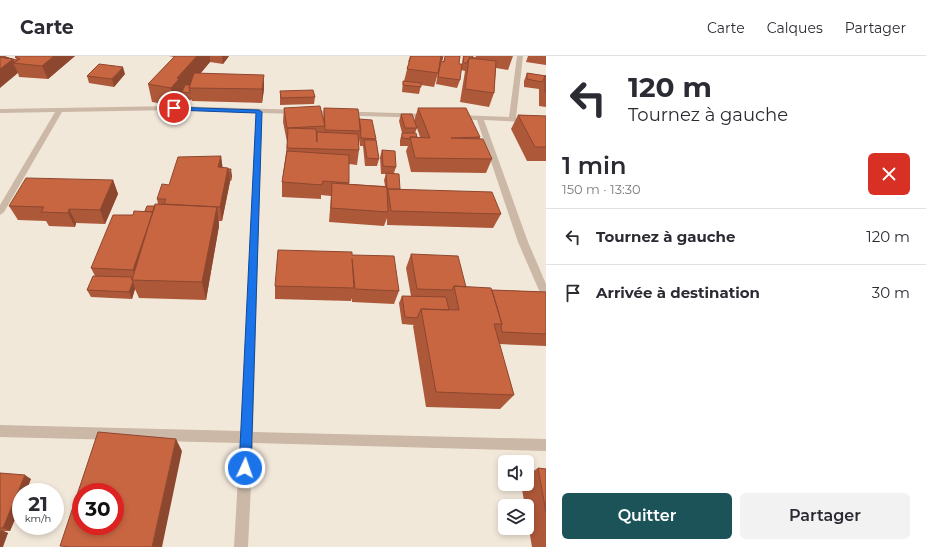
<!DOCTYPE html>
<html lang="fr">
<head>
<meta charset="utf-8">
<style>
  :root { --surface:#fff; --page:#f2f2f3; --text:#2b2b33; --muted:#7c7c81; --line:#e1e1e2; --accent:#1c5359 }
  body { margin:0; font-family:Montserrat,sans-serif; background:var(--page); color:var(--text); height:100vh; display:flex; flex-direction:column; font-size:15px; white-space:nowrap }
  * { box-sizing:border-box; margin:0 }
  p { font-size:13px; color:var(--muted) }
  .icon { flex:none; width:22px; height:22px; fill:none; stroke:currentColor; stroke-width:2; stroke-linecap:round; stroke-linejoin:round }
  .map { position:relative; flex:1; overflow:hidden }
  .details { display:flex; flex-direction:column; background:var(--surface); width:380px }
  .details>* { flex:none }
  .guide { background:#fff; color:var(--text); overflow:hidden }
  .fabs { position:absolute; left:498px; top:399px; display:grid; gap:8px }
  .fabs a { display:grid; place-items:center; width:36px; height:36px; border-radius:6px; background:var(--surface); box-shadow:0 2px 6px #0003; font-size:20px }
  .speed { position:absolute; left:12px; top:427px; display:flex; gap:8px; font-size:20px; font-weight:700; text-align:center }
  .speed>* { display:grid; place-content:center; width:52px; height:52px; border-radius:50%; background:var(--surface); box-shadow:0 2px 6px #0003; line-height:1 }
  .speed small { font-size:10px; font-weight:400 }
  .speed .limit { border:6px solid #d22; background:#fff; color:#111 }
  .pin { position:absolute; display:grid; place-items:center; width:34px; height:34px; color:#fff; margin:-17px; border:2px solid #fff; border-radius:50%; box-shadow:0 1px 4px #0007 }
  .me { position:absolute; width:44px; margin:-22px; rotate:3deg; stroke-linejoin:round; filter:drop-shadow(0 0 3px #0008) }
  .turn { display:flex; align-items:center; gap:14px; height:84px; padding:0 16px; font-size:18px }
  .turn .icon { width:52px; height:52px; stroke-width:2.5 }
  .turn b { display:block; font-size:28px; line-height:34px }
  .round { display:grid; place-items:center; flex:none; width:42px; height:42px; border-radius:6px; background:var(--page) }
  .summary { display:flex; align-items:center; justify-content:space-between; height:68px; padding:0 16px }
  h1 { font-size:24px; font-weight:600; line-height:30px }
  .action { display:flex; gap:8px; margin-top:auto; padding:8px 16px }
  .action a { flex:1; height:46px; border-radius:6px; background:var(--accent); color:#fff; font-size:16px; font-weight:600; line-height:46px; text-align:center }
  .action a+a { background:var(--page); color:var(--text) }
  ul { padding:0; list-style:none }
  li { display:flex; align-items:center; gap:12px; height:56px; padding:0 16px; border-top:1px solid var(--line) }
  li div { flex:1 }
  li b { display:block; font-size:15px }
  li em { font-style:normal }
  header { display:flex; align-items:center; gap:24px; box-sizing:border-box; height:56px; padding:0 20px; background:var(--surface); border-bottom:1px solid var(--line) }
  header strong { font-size:19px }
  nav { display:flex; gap:22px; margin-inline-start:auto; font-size:14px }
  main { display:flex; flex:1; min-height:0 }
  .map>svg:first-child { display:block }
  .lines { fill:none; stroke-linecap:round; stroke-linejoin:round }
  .street { fill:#cbb8a6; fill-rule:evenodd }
  .wall { fill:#ad5839; fill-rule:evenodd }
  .shaded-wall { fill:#8d472e }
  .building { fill:#c96642; stroke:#8d472e; fill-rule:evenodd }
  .route { fill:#1a73e8; stroke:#114b97 }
</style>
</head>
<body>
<header>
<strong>Carte</strong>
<nav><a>Carte</a><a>Calques</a><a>Partager</a></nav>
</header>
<main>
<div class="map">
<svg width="546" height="491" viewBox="0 0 546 491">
  <rect width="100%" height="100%" fill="#f2e8da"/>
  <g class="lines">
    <path class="street" d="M517 0H523L516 62 546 63V67L484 64 528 186 546 228V243L543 242 541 239 518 186 477 64 458 63 455 61 458 59 509 61Z
      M174 50 428 58 431 60 428 62 262 57 253 376 546 383V395L253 387 248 491H234L240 387 0 381V369L241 375 256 57 174 54 62 56 4 156 0 159V149L55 56 0 57V53Z"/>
  </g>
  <path class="wall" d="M0 0 17 4 15 1 17 0H75L48 23 19 21 18 17Z
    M169 0H229L223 8 210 6 201 17 264 33 262 47 192 45 191 43V44H183V38L182 39V41L175 50 152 46 148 28 174 1Z
    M410 0H443L442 6H443L445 0 459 8H462L463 0H473L472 2H475L476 0H513L508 14 496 12 494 37 489 51 460 46 465 15 461 14 460 24 457 32 436 28 438 17 434 31 421 29 419 38 402 36 403 25H404L409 6H408Z
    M528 0H546V9L526 6Z
    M527 17 546 20V51L539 50V33L524 31V25Z
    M125 18 114 31 89 27 87 20Z
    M280 35 315 41 314 48 280 49Z
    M284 52 323 64 324 52 359 63 376 83 379 103 377 110H365L363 90H360L359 83V94L357 109 349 108V128L385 130 384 124 386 118H381L380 101 382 94 396 111 394 117 400 133 501 158 493 172 387 169V162L384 170 329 166 331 140 321 139V143L282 141V126L286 97 287 86 283 66Z
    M418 52 480 81V82L492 103 486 117 411 116 406 95 408 90H400V84L402 77 399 65 401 58 414 65ZM417 72 420 81H417L415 77Z
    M518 59 546 60V105H527L511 73Z
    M221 100 222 112H228L232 120 231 125H230L222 165H219V170L206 244 139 242 135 233 132 243 91 241 87 234 95 220 91 212 133 159 145 155 158 148 157 143 169 129Z
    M113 124 118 138 105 168 76 167 75 171 49 170 46 165 18 164 9 150Z
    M411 198 466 231 492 234 546 236V290L499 288 514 339 500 353 426 351 413 270 414 269 402 268 399 247 402 240H411L406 212Z
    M352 199 399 235 394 248 352 246V242L351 245 275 243V230Z
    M538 412 546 413V491H532L527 462V450H525L521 428H527V419Z
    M0 417 31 423 21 436V449L10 475H3L8 477 0 491Z"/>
  <path class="shaded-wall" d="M54 0H75L48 23 42 10Z
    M197 0H210V6L184 36H182V41L175 50 171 32 177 22Z
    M222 0H229L223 8Z
    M13 3 15 7H13L18 17 0 32V13Z
    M123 11 125 18 114 31 112 23Z
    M264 19V33L262 47V33Z
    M221 100 223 114 218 111Z
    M228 112 230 126 222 165 220 151Z
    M231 113 232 120 231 125 230 117Z
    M113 124 118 138 105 168 100 154Z
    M217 151 219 170 206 244 202 226Z
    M69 153 76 167 75 171 68 157Z
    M153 156 137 224 133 214Z
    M133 226 135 233 132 243 129 236Z
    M176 383 182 395 162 491H152Z
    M25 419 31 423 26 436H21V449L10 475 3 472Z
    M1 474 8 477 3 491H0V476Z"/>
  <path class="building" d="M0 0H3L12 3 0 1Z
    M17 0H54L42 10 13 7 20 3 15 1Z
    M175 0H197L177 22 179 23 171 32 148 28Z
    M411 0H441L438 17 407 13Z
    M441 0H443L442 4H441Z
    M445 0H460L459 8H462L460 24 438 21 441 5 444 6Z
    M464 0H473L472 2H475H469L467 7H463Z
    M0 1 13 3 0 13Z
    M469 2 496 5 494 37 465 33Z
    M13 3 17 4V5L14 7Z
    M99 8 123 11 112 23 87 20Z
    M194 17 264 19 262 33 189 32Z
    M527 17 546 20H545L542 26 527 23Z
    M545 20H546V36H545Z
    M403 25 421 27V31L403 29Z
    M185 29H190L189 32 190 37 182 36Z
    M313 34 315 41 281 42 280 35Z
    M320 50 325 70 287 72 284 52Z
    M324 52 358 53 361 75 325 74Z
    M418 52H466L480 81 451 82 483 83 492 103 415 102 410 81 430 82Z
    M401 58H412L417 72H405Z
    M518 59 546 60V91H535Z
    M359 63 372 64 376 83 361 82Z
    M288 72 316 73 317 86V76L358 78 359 94 287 92Z
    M402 77H416L417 81H410V83L402 82Z
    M364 84H376L379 103 367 102Z
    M382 94 395 95 396 111 383 110Z
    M287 95 349 99V127L323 125 322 129 282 126Z
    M221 100 218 111 228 112 220 151 164 148 166 143H157L162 128 169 129 178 101Z
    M228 113H231L230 117H229Z
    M386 117 399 118 400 133H387Z
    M26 122 113 124 100 154 69 153 68 157 41 156 44 151 9 150Z
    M332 127 387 131 388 156 331 152Z
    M388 133 492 136 501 158 391 155Z
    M155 148 217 151 202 226 132 224Z
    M147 150H155L153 156 145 155Z
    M134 155 153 156 133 214 91 212 113 159H133Z
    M278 194 352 196V199L394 200 399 235 355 233 352 203 354 232 275 230Z
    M411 198 458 200 466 231 454 230 452 234 417 233Z
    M93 220 132 221V224L133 226 129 236 87 234Z
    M454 230 491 232 502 268H494L514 339 436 336 421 253 459 254Z
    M492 234 546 236V278L502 276 501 270 502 268Z
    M402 240 446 241 449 254 421 253 417 262 405 261Z
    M98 376 176 383 152 491H70L60 490ZM81 436H115V470H81Z
    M538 412 546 413V456Z
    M0 417 25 419 3 472H0Z"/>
  <path class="route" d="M171 51 259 54 262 56 251 412 249 416 245 418 241 416 239 412 256 57 174 54H171Z"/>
</svg>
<div class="fabs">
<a><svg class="icon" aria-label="sound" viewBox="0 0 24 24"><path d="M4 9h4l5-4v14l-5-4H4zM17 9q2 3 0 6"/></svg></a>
<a><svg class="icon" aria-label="layers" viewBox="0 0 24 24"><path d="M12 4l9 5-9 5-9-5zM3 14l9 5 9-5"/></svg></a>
</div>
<div class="speed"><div>21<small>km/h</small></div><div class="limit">30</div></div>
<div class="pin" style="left:174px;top:52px;background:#d93025"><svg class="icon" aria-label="arrive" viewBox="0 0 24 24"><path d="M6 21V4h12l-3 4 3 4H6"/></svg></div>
<svg class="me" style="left:245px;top:412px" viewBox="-20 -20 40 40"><circle r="17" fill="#1a73e8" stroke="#fff" stroke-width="3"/><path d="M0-11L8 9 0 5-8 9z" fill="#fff"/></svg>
</div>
<section class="details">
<div class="guide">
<div class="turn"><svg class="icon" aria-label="left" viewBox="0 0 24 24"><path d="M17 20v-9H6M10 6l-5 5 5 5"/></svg><div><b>120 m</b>Tournez à gauche</div></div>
</div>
<div class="summary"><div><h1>1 min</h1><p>150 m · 13:30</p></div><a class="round" style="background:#d93025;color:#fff"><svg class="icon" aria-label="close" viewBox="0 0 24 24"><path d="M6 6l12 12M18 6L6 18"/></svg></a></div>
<ul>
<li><svg class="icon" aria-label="left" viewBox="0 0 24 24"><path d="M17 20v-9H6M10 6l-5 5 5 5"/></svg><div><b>Tournez à gauche</b></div><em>120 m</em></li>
<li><svg class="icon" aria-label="arrive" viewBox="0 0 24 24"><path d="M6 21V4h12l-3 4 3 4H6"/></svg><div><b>Arrivée à destination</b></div><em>30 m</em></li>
</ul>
<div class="action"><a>Quitter</a><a>Partager</a></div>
</section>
</main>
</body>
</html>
